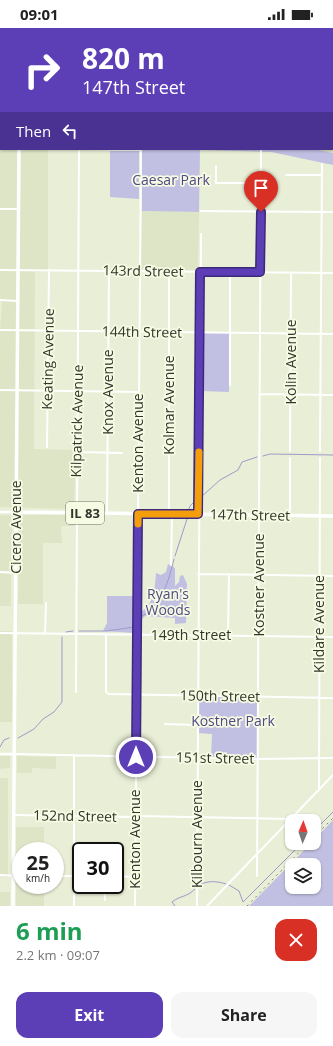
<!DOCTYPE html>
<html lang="en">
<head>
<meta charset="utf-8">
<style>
  :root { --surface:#fff; --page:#f6f6f6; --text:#222; --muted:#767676; --accent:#5c3fb7 }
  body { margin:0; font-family:"Open Sans",sans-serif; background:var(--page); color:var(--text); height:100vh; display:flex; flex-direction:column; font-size:15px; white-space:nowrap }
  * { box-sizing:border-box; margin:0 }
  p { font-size:13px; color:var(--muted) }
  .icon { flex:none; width:22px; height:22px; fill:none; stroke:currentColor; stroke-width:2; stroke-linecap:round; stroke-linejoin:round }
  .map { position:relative; height:878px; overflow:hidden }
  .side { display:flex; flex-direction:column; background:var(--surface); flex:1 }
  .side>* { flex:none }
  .hud { position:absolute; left:0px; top:0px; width:333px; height:122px; box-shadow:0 1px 3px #0004; background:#5c3fb7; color:#fff; overflow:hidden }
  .needle { width:26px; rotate:2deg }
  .buttons { position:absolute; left:285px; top:786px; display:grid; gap:8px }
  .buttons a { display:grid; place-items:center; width:36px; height:36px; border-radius:8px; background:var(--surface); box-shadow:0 1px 3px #0004; font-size:20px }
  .speed { position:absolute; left:12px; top:814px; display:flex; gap:8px; font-size:20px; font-weight:700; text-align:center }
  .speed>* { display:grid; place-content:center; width:52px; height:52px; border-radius:50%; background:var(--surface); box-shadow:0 1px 3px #0004; line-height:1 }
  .speed small { font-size:10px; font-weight:400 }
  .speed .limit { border:2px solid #111; border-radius:6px; background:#fff; color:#111 }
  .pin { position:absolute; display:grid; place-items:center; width:34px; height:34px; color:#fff; margin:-41px -17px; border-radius:50% 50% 50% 0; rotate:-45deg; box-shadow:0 0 4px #0007 }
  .pin .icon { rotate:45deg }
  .me { position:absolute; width:44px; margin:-22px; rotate:0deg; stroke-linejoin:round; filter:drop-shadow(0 0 3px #0008) }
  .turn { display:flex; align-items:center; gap:14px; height:84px; padding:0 16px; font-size:18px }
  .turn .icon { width:52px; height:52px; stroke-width:2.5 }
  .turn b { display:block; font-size:28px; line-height:34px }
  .then { display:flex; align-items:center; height:38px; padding:0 16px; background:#0003; gap:8px; font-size:15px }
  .round { display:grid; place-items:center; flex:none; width:42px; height:42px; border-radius:12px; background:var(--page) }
  .overview { display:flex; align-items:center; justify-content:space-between; height:68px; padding:0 16px }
  h1 { font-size:24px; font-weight:700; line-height:30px; color:#1e9e55 }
  .action { display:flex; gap:8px; margin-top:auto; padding:8px 16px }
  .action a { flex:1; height:46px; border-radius:12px; background:var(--accent); color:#fff; font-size:16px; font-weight:700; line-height:46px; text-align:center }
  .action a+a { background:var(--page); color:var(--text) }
  .status { display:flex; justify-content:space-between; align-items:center; height:28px; padding:0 20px; background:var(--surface); direction:ltr }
  .status svg { height:11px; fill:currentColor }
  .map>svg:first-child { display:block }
  .built { fill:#dee5c6 }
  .green { fill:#c2c0e2; fill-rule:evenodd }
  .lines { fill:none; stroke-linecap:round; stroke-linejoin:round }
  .stream { stroke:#9e9ac9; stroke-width:1 }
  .street { stroke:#fff; stroke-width:2 }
  .secondary { stroke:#fff; stroke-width:2.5 }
  .primary { stroke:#fff; stroke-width:3.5 }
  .rail { stroke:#848778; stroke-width:1; stroke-dasharray:2 4; stroke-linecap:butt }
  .route-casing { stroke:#3c2977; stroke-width:10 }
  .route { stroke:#5c3fb7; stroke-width:7 }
  .slow { stroke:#f59e0b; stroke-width:7 }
  .labels { text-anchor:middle; stroke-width:3.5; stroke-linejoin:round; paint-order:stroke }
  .shield { fill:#f6fbe3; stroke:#6e7063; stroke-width:1 }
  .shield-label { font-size:13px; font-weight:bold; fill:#33352c }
  .park-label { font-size:14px; fill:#514884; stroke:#f6fbe3 }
  .street-label { font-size:14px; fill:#33352c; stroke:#f6fbe3 }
</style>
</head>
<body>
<div class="status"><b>09:01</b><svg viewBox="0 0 49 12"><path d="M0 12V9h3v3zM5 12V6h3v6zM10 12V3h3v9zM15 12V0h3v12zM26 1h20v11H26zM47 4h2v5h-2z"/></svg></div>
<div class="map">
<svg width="333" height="878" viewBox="0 0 333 878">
  <rect width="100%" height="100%" fill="#e9eed6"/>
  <path class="built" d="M24 0H263L258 1Z
    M307 0H333V125L314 121H332V1H301Z
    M0 81 1 121H48V243L35 244 34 421 76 422 74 481 0 479V303L2 274 0 273Z
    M142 183 199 184 198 242 141 241Z
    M0 487H10L12 490 11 543H0Z
    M23 487H75V498H61L62 515H43V576H18L19 491Z
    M0 545H11V578H0Z
    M0 603H12V694H0Z
    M0 728H10V740L0 741Z
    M17 728 56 729V741L32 740V745H17Z
    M0 750H8V849L0 848Z
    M16 799H44V821L41 823H21V857H44V878H16Z
    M0 864H10V878H0Z"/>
  <path class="green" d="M142 121H314L333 125V137L271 124 200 122 199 184 142 183Z
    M110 123H139V171L110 169Z
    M201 305H229V364L201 363Z
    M168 536 175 540V558L179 554 180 548 183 547 187 556 186 595 175 596V590L145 588 135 598 134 605 103 603 107 595V568H134L135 583 139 585C154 578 155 559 156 545L161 547 166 544Z
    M198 668 258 669V731L211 730 212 706 197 705Z
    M333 792V878H249L311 815H314V812ZM292 837H314V859H292Z"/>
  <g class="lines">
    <path class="stream" d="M263 428 270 426 333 427
      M201 469 220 452 238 442 242 434 257 429
      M188 483 190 478 196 472
      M175 528 188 488
      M142 588C162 577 169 552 174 531
      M79 603H107L134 599V597
      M66 604 73 603
      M18 710 34 701 43 691 54 684 62 674V609
      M0 719 4 712 9 710
      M314 803 333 784
      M229 857 239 863 243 874 302 815
      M198 858C206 852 217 853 226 856
      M175 878 172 874C181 867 186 870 195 861"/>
    <path class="street" d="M262 0V1
      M328 0 329 1
      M0 120H1
      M78 121 141 122
      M216 138V155H261
      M286 147H322
      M0 181H19
      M201 183 333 184
      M0 242 333 245
      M230 244V357
      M0 272 18 273
      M0 302 333 306
      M0 362 138 364
      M260 366 333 367
      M47 419 49 242
      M290 423 291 245
      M320 423 322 136
      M77 424 122 425
      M107 485 109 243
      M169 486V243
      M290 487V430
      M171 537 172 486
      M0 544 15 545
      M198 546 333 548
      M0 605 333 609
      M45 605 46 575
      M106 606V664L109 666 333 670
      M228 607 229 547
      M76 664 79 121
      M165 696 197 697
      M14 726 258 731 333 730
      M319 762 320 430
      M14 787 136 789
      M138 788 290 791
      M0 847 21 848
      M55 848H81
      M115 848 135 849
      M257 848 261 121
      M104 857 105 872
      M74 878V728
      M135 878 141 121
      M197 878 201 206
      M207 878 333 747"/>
    <path class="secondary" d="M266 1 271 0
      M286 1 291 0
      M0 50 1 49
      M0 53H1
      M0 484H16
      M0 726H14"/>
    <path class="primary" d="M20 1V0
      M16 484 333 488
      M13 878 19 121"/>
    <path class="rail" d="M314 809 333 790
      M247 878 308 815"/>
  </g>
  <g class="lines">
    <defs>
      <path id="route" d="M136 729 138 486H198L200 244H260L261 184"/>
    </defs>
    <use href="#route" class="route-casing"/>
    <use href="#route" class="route"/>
    <path class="slow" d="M138 496V486H198L199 424"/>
  </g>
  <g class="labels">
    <rect class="shield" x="66" y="474" width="38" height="22" rx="3"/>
    <g class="shield-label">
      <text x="85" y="490">IL 83</text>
    </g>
    <g class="park-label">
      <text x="171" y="157">Caesar Park</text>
      <text x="168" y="571">Ryan's<tspan x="168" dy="16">Woods</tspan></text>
      <text x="233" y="698">Kostner Park</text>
    </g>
    <g class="street-label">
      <text transform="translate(143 243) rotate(1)" y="5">143rd Street</text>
      <text transform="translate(142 304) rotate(1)" y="5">144th Street</text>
      <text transform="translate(48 331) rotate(-89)" y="5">Keating Avenue</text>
      <text transform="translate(291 334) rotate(-90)" y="5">Kolin Avenue</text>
      <text transform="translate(108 364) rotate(-90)" y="5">Knox Avenue</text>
      <text transform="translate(169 377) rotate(-90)" y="5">Kolmar Avenue</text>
      <text transform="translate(77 393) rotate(-89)" y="5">Kilpatrick Avenue</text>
      <text transform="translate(138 415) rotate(-90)" y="5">Kenton Avenue</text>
      <text transform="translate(250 487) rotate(1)" y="5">147th Street</text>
      <text transform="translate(16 499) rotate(-90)" y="5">Cicero Avenue</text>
      <text transform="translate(259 557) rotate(-90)" y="5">Kostner Avenue</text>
      <text transform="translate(319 596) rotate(-90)" y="5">Kildare Avenue</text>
      <text x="191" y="612">149th Street</text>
      <text transform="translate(220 668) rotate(1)" y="5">150th Street</text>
      <text transform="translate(215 730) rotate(1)" y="5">151st Street</text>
      <text transform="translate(75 788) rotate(1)" y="5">152nd Street</text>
      <text transform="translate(197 806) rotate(-90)" y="5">Kilbourn Avenue</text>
      <text transform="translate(135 811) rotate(-90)" y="5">Kenton Avenue</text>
    </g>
  </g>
</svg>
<div class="buttons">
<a><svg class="needle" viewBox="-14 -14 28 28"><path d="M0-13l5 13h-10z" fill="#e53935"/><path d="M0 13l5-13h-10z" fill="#767676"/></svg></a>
<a><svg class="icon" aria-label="layers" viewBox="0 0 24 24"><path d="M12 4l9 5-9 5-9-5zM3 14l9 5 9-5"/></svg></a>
</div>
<div class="speed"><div>25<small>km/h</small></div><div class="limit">30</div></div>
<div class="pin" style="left:261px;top:184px;background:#d93025"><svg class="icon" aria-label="arrive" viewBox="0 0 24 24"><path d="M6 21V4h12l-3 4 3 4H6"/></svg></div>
<svg class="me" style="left:136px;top:729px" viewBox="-20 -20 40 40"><circle r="17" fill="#5c3fb7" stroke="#fff" stroke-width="3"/><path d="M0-11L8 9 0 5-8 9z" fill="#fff"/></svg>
<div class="hud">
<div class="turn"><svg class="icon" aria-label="right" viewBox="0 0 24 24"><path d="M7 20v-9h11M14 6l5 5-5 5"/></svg><div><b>820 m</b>147th Street</div></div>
<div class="then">Then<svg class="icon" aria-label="left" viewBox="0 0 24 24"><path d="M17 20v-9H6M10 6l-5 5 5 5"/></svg></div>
</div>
</div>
<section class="side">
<div class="overview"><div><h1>6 min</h1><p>2.2 km · 09:07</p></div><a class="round" style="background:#d93025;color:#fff"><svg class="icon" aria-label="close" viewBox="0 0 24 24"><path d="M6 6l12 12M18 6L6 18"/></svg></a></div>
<div class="action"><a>Exit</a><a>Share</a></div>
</section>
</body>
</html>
